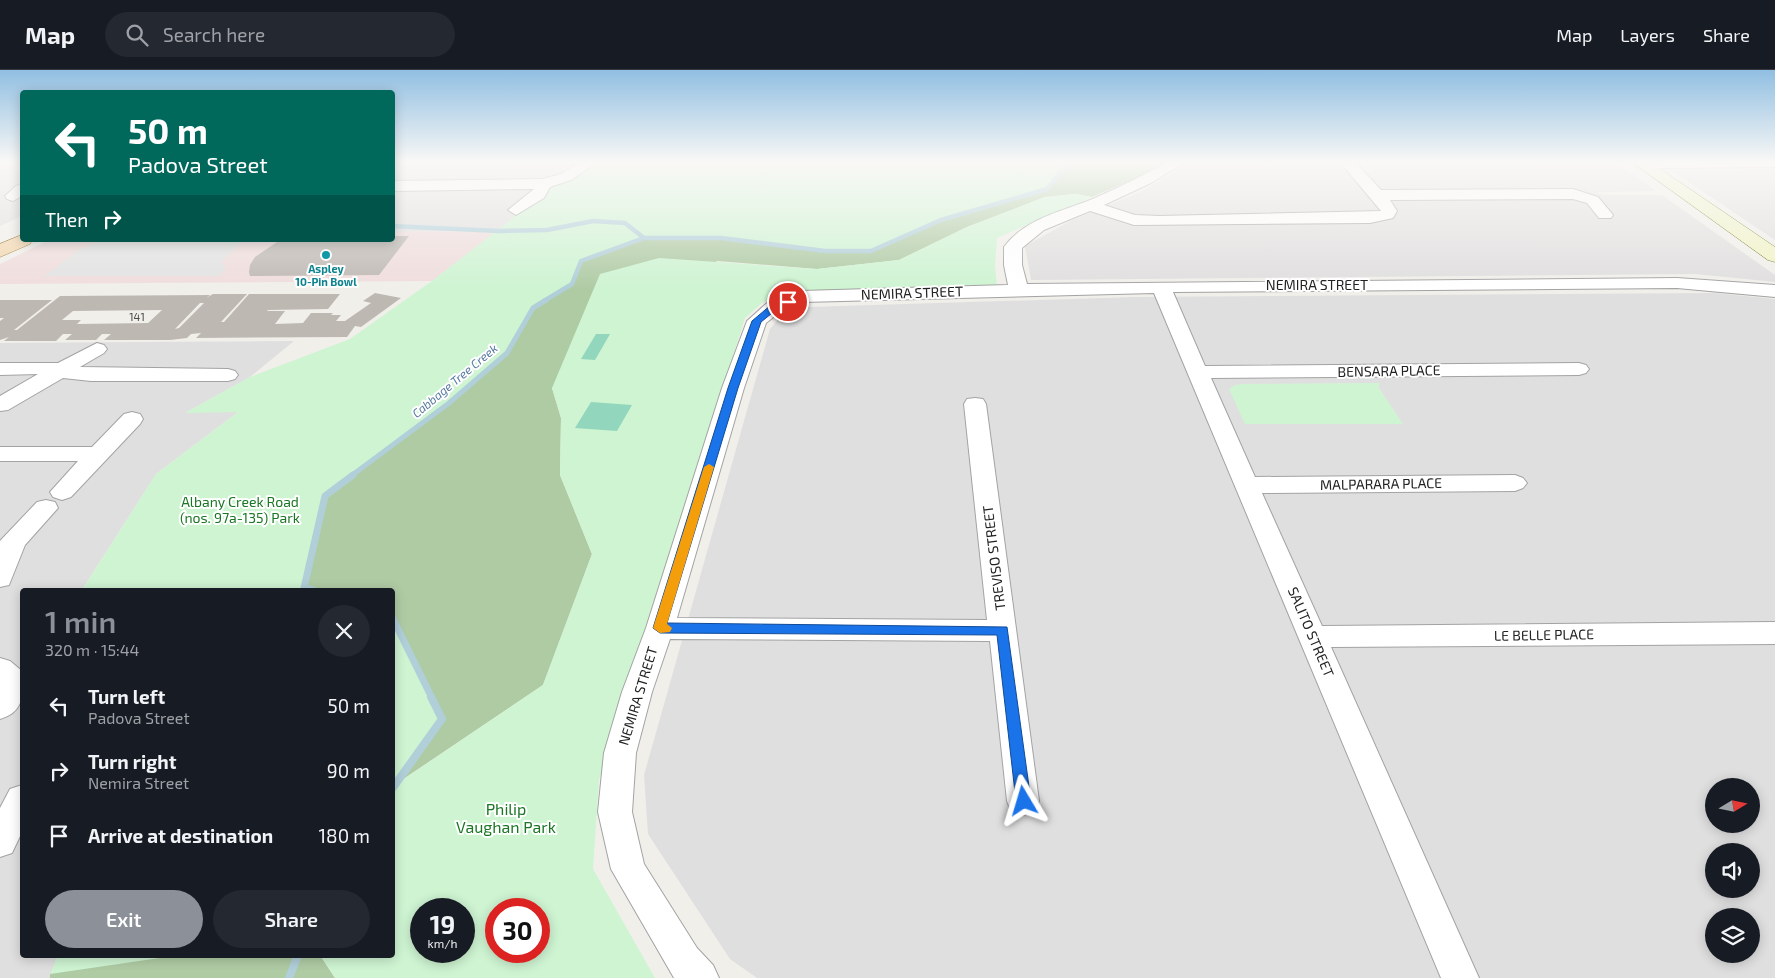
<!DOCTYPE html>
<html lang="en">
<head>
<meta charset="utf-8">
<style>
  :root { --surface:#171b24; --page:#242831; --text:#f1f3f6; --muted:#9ea1a6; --line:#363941; --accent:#8c9099 }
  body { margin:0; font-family:"Exo 2",sans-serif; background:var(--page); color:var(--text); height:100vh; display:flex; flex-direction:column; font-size:19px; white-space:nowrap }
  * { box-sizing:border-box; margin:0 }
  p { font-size:16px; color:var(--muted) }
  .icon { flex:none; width:28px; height:28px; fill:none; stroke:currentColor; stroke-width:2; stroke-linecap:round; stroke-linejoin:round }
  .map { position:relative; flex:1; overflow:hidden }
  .panel { position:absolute; left:20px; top:518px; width:375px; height:370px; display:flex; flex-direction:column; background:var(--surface); border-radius:5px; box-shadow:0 2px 12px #0003 }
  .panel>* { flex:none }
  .hud { position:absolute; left:20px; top:20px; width:375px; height:152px; border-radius:5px; box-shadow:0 2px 12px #0003; background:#00695c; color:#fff; overflow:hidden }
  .needle { width:32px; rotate:80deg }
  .buttons { position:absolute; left:1705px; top:708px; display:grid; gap:10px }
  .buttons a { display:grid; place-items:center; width:55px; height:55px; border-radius:50%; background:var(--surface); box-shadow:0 2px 12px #0003; font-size:25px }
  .speed { position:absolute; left:410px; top:828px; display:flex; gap:10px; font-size:25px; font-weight:700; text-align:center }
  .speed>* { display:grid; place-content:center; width:65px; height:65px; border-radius:50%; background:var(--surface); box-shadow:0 2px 12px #0003; line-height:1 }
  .speed small { font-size:12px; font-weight:400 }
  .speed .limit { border:8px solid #d22; background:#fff; color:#111 }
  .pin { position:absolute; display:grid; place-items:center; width:42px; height:42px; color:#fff; margin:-21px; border:2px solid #fff; border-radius:50%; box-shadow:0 1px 5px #0007 }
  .me { position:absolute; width:55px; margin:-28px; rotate:353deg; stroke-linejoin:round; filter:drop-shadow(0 0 4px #0008) }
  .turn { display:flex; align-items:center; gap:18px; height:105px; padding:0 25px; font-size:22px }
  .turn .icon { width:65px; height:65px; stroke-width:2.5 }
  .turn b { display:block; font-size:35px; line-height:42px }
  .then { display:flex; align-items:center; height:48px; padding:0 25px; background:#0003; gap:10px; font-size:19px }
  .round { display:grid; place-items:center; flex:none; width:52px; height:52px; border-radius:26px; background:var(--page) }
  .summary { display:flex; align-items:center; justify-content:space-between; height:85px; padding:0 25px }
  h1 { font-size:30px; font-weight:600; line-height:38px; color:var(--accent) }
  .cta { display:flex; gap:10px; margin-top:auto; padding:10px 25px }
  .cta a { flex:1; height:58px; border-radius:30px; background:var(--accent); color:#fff; font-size:20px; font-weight:600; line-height:58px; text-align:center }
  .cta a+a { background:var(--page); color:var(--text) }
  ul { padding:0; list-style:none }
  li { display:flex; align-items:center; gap:15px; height:65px; padding:0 25px }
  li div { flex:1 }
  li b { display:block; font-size:19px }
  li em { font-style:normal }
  header { display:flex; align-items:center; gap:30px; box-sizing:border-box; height:70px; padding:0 25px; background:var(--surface); border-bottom:1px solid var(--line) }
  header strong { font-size:24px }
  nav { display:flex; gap:28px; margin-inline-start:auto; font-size:18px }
  .search { width:350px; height:45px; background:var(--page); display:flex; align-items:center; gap:12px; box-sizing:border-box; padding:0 18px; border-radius:28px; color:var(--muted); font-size:19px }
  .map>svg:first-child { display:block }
  .residential { fill:#e0dfdf; fill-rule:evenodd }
  .commercial { fill:#efdddc }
  .forest { fill:#afcba4 }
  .park { fill:#cef4d2; fill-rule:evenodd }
  .pitch { fill:#92d6bd }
  .parking { fill:#e2e2e2 }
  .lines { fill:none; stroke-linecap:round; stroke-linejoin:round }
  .stream-far3 { stroke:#b0cfd9; stroke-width:4.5 }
  .stream-far2 { stroke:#b0cfd9; stroke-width:5 }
  .stream-far1 { stroke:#b0cfd9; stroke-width:7 }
  .stream { stroke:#b0cfd9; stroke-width:8 }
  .building { fill:#beb8b3; fill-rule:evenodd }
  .street-casing { stroke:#a3a3a3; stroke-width:2 }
  .secondary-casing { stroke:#636f13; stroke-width:1 }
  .primary-casing { stroke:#8d6713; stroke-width:1 }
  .street { fill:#fff; fill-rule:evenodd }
  .secondary { fill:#f0f3c6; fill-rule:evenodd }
  .primary { fill:#f2d6ae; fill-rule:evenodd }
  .route { fill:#1a73e8; stroke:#114b97 }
  .slow { fill:#f59e0b }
  .culture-dot { fill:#0f9aa8; stroke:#fff; stroke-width:2 }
  .labels { text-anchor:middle; stroke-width:4; stroke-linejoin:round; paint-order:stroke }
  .far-culture-label { font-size:11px; font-weight:bold; fill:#0d838f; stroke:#fff }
  .number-label { font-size:11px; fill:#494846 }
  .far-water-label { font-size:12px; font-style:italic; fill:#5579a0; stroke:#fff }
  .street-label { font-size:14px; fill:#222; stroke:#fff }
  .park-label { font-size:14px; fill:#1a7624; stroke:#fff }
  .near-park-label { font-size:16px; fill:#1a7624; stroke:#fff }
</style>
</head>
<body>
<header>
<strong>Map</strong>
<div class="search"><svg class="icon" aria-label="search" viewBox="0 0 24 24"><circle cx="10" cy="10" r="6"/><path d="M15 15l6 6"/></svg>Search here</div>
<nav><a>Map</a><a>Layers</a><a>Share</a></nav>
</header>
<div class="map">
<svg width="1775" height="908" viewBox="0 0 1775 908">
  <rect width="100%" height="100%" fill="#f1efea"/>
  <path class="residential" d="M0 92H22V146L0 156Z
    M392 92H598L554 116 499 161 393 162Z
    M1185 92H1615L1656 121 1597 122 1602 125H1662L1775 205V212L1695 204 1031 210 1025 176 1070 151 1142 121 1175 102Z
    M1659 92H1775V170L1702 121Z
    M1714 223 1775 229V908H757L730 889 648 764 644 705 770 259 779 248 791 242 808 237 1136 227ZM1379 313 1378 317 1402 353 1235 315ZM1714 716H1751V754H1714ZM1714 781H1751V819H1714ZM1714 846H1751V884H1714Z
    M294 271 250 307 187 342H238L156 404 82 520H22V885H58L50 908H0V273Z"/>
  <path class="commercial" d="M499 161 432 211 0 214V194L49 170H392L393 162Z"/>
  <path class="forest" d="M989 92H1173L1092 127 1075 124 1045 127 967 157 899 190 817 199 717 191 552 318 561 348 560 405 592 484 543 615 393 716 392 520H280L269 426 581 167Z
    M74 885H320L335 908H50V904Z"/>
  <path class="park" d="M598 92H1069L1047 119 941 150 871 181H825L721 168H644L581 191 572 214 533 238 507 283 449 333 325 425 305 517 313 520H82L156 404 238 342 185 343 250 307 350 269 432 211 554 116Z
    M1075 124 1092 127 997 168 995 196 997 217 793 224 763 232 745 248 599 710 593 799 655 908H335L320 885H392L393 547 442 649 398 713 543 615 592 484 560 405 561 348 552 318 600 204 659 188 817 199 899 190 967 157 1045 127ZM421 839H464V881H421ZM496 839H539V881H496Z
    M1380 313 1378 317 1403 354H1245L1229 319 1235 315 1243 314Z
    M58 885H180L50 904Z"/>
  <path class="pitch" d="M596 264H610L595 290 581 289Z
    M591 332 632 335 617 361 575 358Z"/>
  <path class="parking" d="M101 170H244L221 192 226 199 219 206H44L79 180Z"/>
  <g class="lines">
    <path class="stream-far3" d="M392 156 499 161 547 160 593 151 625 153 644 168
      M544 231 572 214 581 191 644 168H721L825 181H871L941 150 1047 119 1069 92"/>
    <path class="stream-far2" d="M351 406 449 333 507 283 533 238 546 230"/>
    <path class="stream-far1" d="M313 520 304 518 325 426 353 405
      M392 547 432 628"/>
    <path class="stream" d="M392 719 442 649 431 627
      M289 908 298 885"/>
  </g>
  <path class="building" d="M392 166H409L379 205 250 206 249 202 250 195 255 187 280 170H392Z
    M375 223 401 228 361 257 355 256 347 267 196 268 201 263 191 264 187 268 170 270H104L111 264H102L96 270H65L72 264H63L56 271H4L9 267 0 270V251L4 248H0V230H52L14 260H17L60 226 210 225 206 228 213 224H247L221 252H224L249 224H340L328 239 268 240 267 241H285L275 254 303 253 311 243H333L331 245H341L336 251H345L371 233 363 231ZM200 233H204L179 258 175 259ZM162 240 148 253 77 254 81 250H62L73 241Z"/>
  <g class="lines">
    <defs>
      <path id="street" d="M581 92H598L571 110 550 117 544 128 516 145 508 140 534 119 392 121V111L543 109 561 104Z
        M1168 92H1185L1151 113 1104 135 1135 145 1159 146 1381 141 1340 92H1355L1381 120 1573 119 1598 127 1613 145 1611 148H1599L1587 133 1573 129 1390 130 1397 141 1393 148 1370 153 1134 155 1090 141 1044 160 1022 178V195L1027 214 1677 208 1775 215V227L1677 218 1173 222 1205 296 1579 293 1586 295 1589 299 1586 303 1579 305 1211 308 1255 407 1515 405 1523 408 1527 413 1523 418 1515 421 1262 423 1322 556 1775 552V574L1331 577 1479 908H1441L1154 223 803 232 781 241 766 253 744 318 677 548 987 550 964 334 967 329 975 328 983 329 986 334 1039 731 1035 741 1023 745 1011 741 1007 731 990 571 670 569 652 622 636 683 632 742 644 794 697 878 713 895 719 908H674L611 799 598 742 604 683 622 622 646 558 722 318 747 251 767 233 801 221 1008 215 1004 195V177C1025 148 1064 141 1095 128 1120 117 1144 105 1168 92Z
        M1637 92H1775V97L1643 98 1638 97 1636 94Z
        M22 114V126L13 131 7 129 5 126 16 116Z
        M97 273 104 275 107 279 104 283 80 297 228 299 235 301 238 305 235 309 228 311H91L63 308 8 340 0 341V326L38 304 0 305V293H58Z
        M132 342 140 344 143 349 140 354 71 427 62 430 53 427 50 422 78 391H0V377H92L124 344Z
        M46 430 55 432 58 438 25 475 9 515 0 517V471L37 432Z
        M0 588 10 591 22 601C22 624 26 641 0 649Z
        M22 715V762L12 783 0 787V738L10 719Z"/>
      <path id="secondary" d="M1632 92H1650L1775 177V192L1768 190Z"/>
      <path id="primary" d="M22 165V170H32L30 174 0 187V174Z"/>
    </defs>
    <use href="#street" class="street-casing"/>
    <use href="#secondary" class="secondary-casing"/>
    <use href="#primary" class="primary-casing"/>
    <use href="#street" class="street"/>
    <use href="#secondary" class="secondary"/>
    <use href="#primary" class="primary"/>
  </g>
  <linearGradient id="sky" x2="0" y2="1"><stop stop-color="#91bfe2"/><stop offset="0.42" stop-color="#f9f8f6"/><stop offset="1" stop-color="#f9f8f6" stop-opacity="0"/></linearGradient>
  <rect width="1775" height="219" fill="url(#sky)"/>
  <path class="route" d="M788 230 792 232 791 234 777 239 761 252 738 318 667 553 1007 557 1031 731 1029 736 1024 738 1018 736 1016 731 997 565 660 563 653 558 728 318 752 251 771 235Z"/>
  <path class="slow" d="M709 394 714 397 667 554 672 558 670 562 660 563 653 558 704 397Z"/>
  <circle class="culture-dot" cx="326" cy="185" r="5"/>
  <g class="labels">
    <g class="far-culture-label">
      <text x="326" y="203">Aspley<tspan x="326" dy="13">10-Pin Bowl</tspan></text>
    </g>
    <g class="number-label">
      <text x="137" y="251">141</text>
    </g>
    <g class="far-water-label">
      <text transform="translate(455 311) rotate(-40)" y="4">Cabbage Tree Creek</text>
    </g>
    <g class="street-label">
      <text x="1317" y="220">NEMIRA STREET</text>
      <text transform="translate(912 223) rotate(-2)" y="5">NEMIRA STREET</text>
      <text transform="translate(1389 301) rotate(-1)" y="5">BENSARA PLACE</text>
      <text transform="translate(1381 414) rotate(-1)" y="5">MALPARARA PLACE</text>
      <text transform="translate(994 488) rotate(-97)" y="5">TREVISO STREET</text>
      <text transform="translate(1311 562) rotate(67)" y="5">SALITO STREET</text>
      <text transform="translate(1544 565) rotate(-1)" y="5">LE BELLE PLACE</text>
      <text transform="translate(638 626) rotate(-73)" y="5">NEMIRA STREET</text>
    </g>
    <g class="park-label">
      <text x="240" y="437">Albany Creek Road<tspan x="240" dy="16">(nos. 97a-135) Park</tspan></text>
    </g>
    <g class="near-park-label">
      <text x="506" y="745">Philip<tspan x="506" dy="18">Vaughan Park</tspan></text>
    </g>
  </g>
</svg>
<div class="buttons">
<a><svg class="needle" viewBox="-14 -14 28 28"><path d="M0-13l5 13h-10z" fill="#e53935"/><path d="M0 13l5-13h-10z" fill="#9ea1a6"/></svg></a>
<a><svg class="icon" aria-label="sound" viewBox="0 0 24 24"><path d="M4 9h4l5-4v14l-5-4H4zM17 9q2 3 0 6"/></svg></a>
<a><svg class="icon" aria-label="layers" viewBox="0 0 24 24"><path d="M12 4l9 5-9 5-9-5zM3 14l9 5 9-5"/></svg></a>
</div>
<div class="speed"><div>19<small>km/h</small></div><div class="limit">30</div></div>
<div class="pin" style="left:788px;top:232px;background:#d93025"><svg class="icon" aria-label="arrive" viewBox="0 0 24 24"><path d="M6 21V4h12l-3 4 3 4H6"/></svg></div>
<svg class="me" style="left:1024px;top:731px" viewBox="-20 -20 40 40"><path d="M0-17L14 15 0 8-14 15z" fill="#1a73e8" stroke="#fff" stroke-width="4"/></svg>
<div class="hud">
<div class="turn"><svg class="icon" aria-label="left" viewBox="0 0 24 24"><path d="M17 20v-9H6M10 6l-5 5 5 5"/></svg><div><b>50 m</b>Padova Street</div></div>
<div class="then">Then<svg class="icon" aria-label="right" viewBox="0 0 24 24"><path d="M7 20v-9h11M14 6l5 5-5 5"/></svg></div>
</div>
<section class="panel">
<div class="summary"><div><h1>1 min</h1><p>320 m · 15:44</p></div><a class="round"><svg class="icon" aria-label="close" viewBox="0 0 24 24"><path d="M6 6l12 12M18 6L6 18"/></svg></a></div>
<ul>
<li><svg class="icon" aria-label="left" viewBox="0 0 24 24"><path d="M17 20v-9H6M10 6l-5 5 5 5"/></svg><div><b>Turn left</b><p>Padova Street</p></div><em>50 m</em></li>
<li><svg class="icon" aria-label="right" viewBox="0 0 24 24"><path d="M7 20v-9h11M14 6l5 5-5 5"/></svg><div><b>Turn right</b><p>Nemira Street</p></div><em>90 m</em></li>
<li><svg class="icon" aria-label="arrive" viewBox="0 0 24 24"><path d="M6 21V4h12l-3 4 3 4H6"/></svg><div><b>Arrive at destination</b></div><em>180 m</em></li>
</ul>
<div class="cta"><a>Exit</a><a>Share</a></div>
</section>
</div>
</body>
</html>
